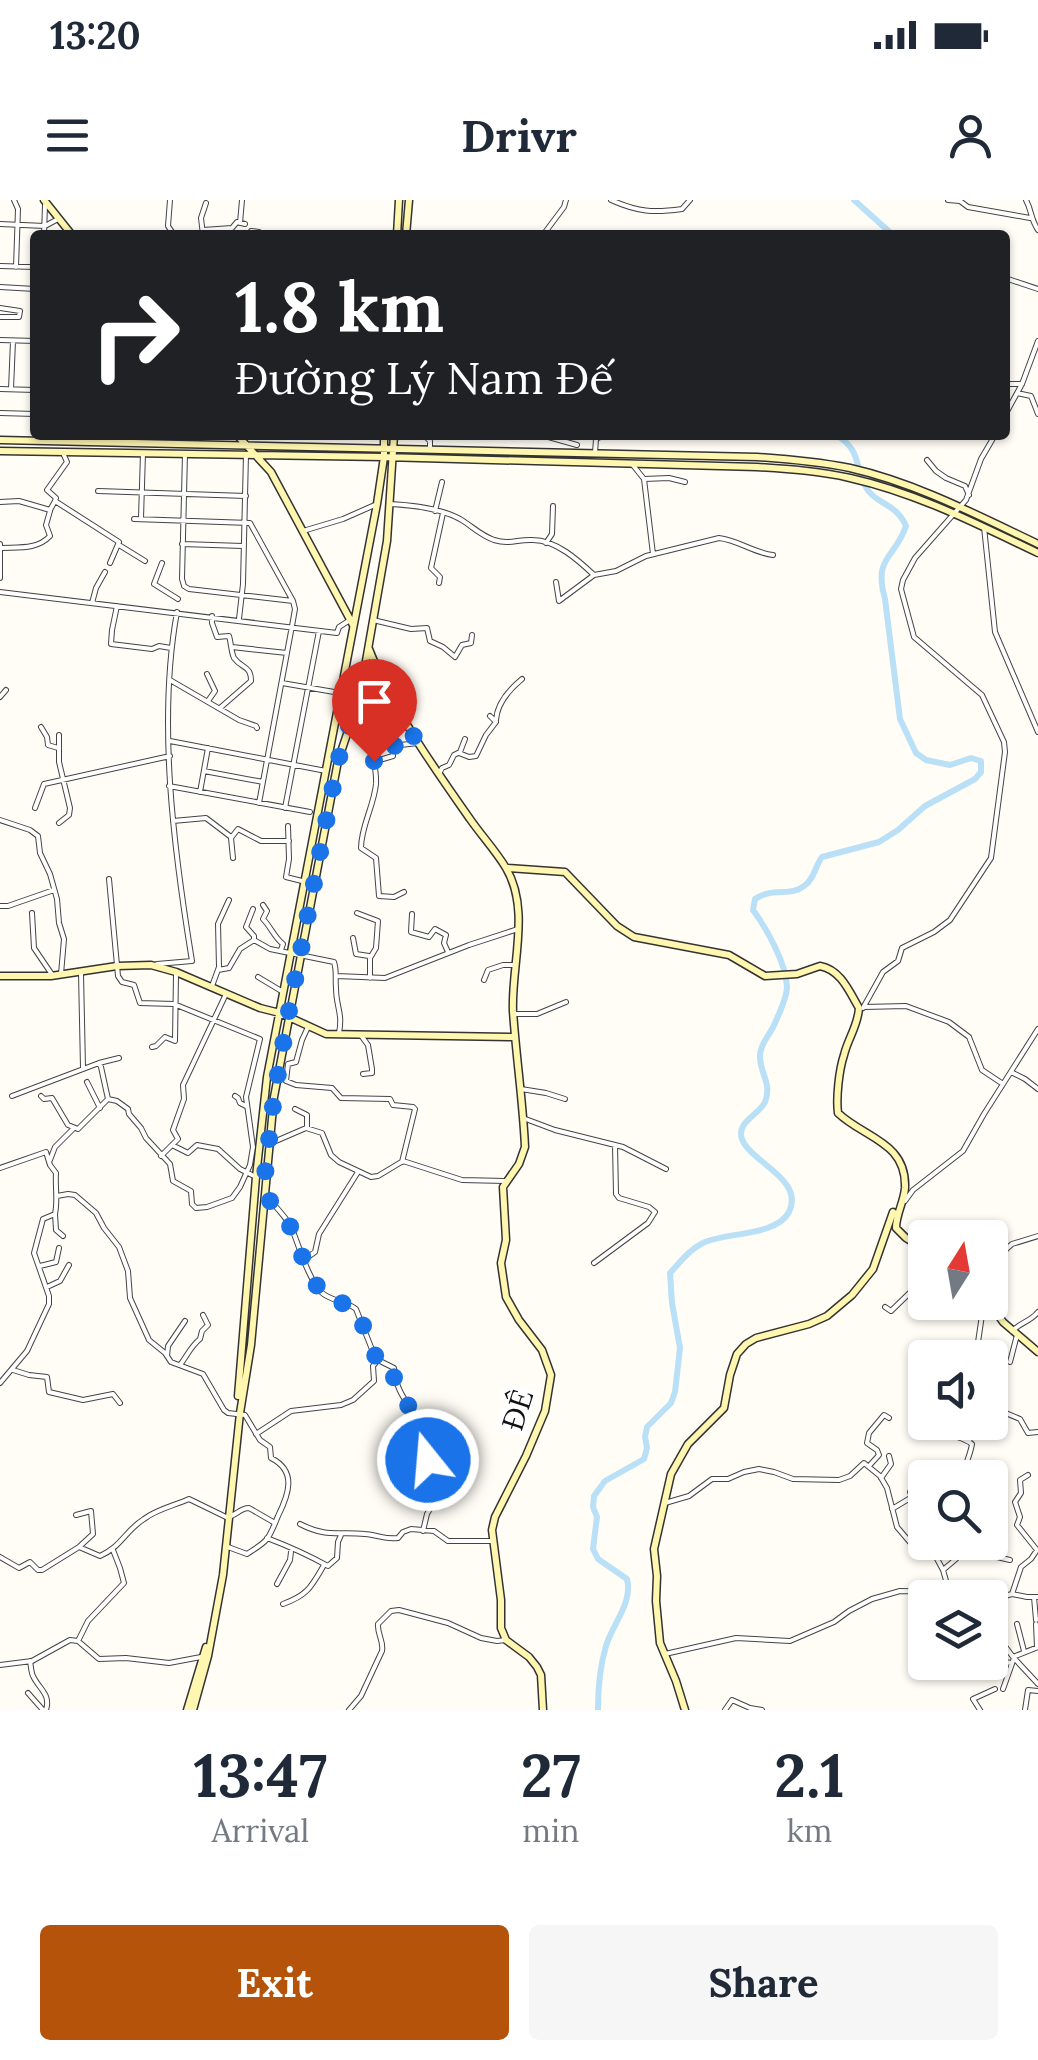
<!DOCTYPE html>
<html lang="en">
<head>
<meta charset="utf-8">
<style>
  :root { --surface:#fff; --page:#f6f6f7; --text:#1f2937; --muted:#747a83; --accent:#b45309 }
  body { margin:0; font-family:Lora,serif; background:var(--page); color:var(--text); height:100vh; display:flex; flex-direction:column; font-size:38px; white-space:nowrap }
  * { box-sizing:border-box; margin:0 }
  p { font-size:32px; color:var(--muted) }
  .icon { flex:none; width:55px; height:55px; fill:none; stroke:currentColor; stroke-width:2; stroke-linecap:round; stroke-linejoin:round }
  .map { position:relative; height:1510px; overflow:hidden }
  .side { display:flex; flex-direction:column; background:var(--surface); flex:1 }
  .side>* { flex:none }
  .hud { position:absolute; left:30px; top:30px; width:980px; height:210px; border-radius:10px; box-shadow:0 2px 8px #0004; background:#202124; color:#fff; overflow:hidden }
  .needle { width:65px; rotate:11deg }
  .controls { position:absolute; left:908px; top:1020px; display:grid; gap:20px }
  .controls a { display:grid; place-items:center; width:100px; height:100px; border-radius:10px; background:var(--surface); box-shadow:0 2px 8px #0004; font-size:50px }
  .pin { position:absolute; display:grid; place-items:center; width:85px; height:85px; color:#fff; margin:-102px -42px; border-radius:50% 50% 50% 0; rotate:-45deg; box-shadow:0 0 10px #0007 }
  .pin .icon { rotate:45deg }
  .me { position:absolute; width:110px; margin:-55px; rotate:343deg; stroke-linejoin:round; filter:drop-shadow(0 0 8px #0008) }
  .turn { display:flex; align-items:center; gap:35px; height:210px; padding:0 40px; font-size:45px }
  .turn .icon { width:130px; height:130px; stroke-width:2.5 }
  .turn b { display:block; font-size:70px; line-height:85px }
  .eta { display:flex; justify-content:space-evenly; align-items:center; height:170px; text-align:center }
  .eta b { font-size:60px; font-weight:700; line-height:70px }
  .cta { display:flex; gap:20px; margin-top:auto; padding:20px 40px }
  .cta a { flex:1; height:115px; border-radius:10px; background:var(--accent); color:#fff; font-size:40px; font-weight:700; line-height:115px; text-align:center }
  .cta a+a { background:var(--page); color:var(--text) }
  .status { display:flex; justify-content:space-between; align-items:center; height:70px; padding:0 50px; background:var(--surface); direction:ltr }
  .status svg { height:28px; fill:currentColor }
  header { display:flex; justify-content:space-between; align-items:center; height:130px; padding:0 40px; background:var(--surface); font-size:45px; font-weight:700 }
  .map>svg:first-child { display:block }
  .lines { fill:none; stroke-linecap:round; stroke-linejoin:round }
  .river { stroke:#b9e0f7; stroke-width:6 }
  .street-casing { stroke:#444; stroke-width:6 }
  .secondary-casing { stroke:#333; stroke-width:9 }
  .street { stroke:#fff; stroke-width:4 }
  .secondary { stroke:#fff6b0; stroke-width:6 }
  .route { stroke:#1a73e8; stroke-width:18; stroke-dasharray:0 32.4 }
  .labels { text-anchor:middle; stroke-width:10; stroke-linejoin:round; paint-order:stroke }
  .street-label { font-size:30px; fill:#111; stroke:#fff }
</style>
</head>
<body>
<div class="status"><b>13:20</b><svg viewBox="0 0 49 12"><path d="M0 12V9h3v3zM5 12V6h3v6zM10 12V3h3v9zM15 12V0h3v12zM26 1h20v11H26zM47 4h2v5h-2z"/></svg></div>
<header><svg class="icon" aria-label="menu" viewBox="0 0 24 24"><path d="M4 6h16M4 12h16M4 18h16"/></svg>Drivr<svg class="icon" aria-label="person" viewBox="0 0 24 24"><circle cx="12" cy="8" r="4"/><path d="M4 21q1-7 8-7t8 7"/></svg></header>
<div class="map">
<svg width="1038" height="1510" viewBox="0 0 1038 1510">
  <rect width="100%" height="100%" fill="#fffdf5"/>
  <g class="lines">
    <path class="river" d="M854 0 893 35
      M598 1510C598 1489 600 1466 606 1446 613 1423 633 1403 627 1379L598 1359 593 1349 597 1317 593 1307 594 1296 605 1281 644 1259 647 1248 645 1237 647 1227 671 1203 675 1192 680 1148 672 1103 670 1073C680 1062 691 1048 705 1042 729 1032 776 1036 789 1012 805 979 750 962 742 939 736 922 759 915 765 902 772 884 761 875 760 858 759 845 770 835 775 823 779 814 787 797 787 787 786 763 767 729 753 710L755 699C772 687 791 697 804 686 814 680 815 666 822 657L879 642 898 630 925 606 975 579 981 572V561L971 558 950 565 926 560 916 553 900 519 885 399C873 356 895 359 906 326 896 303 876 304 867 289 854 267 862 250 836 235"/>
    <defs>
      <path id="street" d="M14 0 18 9 16 67
        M170 0 168 26 174 35
        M611 0C638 12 653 13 682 9L690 0
        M948 0 960 1 968 7 1030 18
        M1026 0C1032 11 1030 18 1038 30
        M240 23 242 0
        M0 24 45 26 58 19
        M203 30 232 28 237 22 245 24
        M44 35 45 5
        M203 35 201 18 206 3
        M250 35 251 31 259 32
        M543 35 564 7 566 0
        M0 66 35 67
        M1005 78 1038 89
        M0 87 35 89
        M0 108 20 111 19 117H0
        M0 140 35 141
        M1005 184H1022
        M0 189 35 190
        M11 189 13 141
        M1017 193 1031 196 1038 214
        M0 213 35 214
        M1005 215 1022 184 1038 141
        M424 235 430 241V248
        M545 236 577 245
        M185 253 182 379 184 386 189 389 293 401
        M595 253 596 239 604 235
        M927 260 936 271 946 278 965 286 969 295
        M632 264 644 279 653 354
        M644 279 669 278 685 282
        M98 291 246 296
        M55 301 56 298 47 290 67 262 63 253
        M0 302 19 301 50 310 55 301 119 342 110 363
        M389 304C411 305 440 308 460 319 472 326 480 335 494 340 511 345 517 339 533 340 556 340 578 360 594 375L616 371 646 356 719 338C738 340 754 353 773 355
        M435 311 442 282
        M141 318 143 253
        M134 319 250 323 293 401 295 409 292 426 259 603
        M984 327 995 432 1038 532
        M303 331 343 319 377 304
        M546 343 552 334 553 306
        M0 344V378
        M182 344 243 346
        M119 345 145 361
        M1 348C18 347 37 350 50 336L46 325 50 311
        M162 363 154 384 178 399
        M556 382 559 401 594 375
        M439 383 440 377 431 368 443 313
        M0 392 337 433 339 427 350 420
        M92 403 96 388 105 372
        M117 406 112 430 111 444 152 449 159 446 171 448
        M212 416V423L217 437 229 436C231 442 231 452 234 458 242 469 251 465 251 481L220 508
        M239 419 243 384 246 254
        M373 420 411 429 427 428 430 441 443 447 455 457 462 445 471 443 472 435
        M232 447 287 453
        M207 474 215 491 208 501
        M170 480 239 520 256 526 257 528
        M282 483 340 493
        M0 497 6 490
        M496 520C497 504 510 489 522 479
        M41 527 47 537 48 545 58 548
        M369 535C371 551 377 567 376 584 374 606 361 626 361 648L376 658 379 696 394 697 404 692
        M170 541 326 571
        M459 553 469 557 476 556 486 535 496 522 490 516
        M376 561 393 556 392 546 418 543
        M204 571 263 582
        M439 574 442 568 449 565 454 555 460 552 465 539
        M169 586 310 612
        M200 592 208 548
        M35 608 44 584 170 556
        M285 608 319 431
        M0 620 30 630 38 636 40 653 50 674 57 699 59 723 64 739 61 774
        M173 621 206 618 231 637
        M59 623 69 615 70 608 59 562V535
        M288 626 289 659 286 677 306 682
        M233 658 231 638 238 629 261 641H289
        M263 705 267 711 263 719C271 727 274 737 283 744L281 750
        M0 706H8L54 690
        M253 709 246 727 254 736V740
        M32 713 34 748 53 776
        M357 713 378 721 376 748 370 758V778
        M412 714 411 732 429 737 435 729 446 735 444 743 448 752
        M353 738 356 754 369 756
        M157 764 192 761C174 651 157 522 177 412
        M218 770 229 768 240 749 254 740 270 749 334 762C337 771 335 778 336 788 336 807 343 813 339 833
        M81 773 83 868
        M337 776 385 778 469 745 518 729
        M258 777 283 792
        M484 780 488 770 503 765H516
        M212 786 219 767 218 724 229 700
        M864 807 906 806 949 822 969 837 982 870 1003 884
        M863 808 883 772 898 761 902 748 934 732 950 720 991 658 1005 552 1004 542 982 495 914 437 901 389 903 380 915 358 966 300 981 259 995 235
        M514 814H537L566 802
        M308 827 302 840 296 862 288 864 286 881 296 885 332 888 341 898 390 899 393 905 413 907 415 909 402 962
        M360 834 368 845 372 869V873L363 874
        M152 847 156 846 165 837 175 841 176 774
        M99 863 119 858
        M1011 872 1025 879 1038 889
        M87 882 100 908
        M521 889 546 893 565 899
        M12 896 99 863 101 867 108 899 78 929 68 925 52 898 44 899 41 896
        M235 896 238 898 240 903 246 906
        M108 899 117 901 128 909 129 914 141 928 146 938 170 964 173 981 191 991 192 1004 196 1008 207 1007 232 998 240 987 250 965 253 947 246 897 260 839 174 804 140 803 134 785 122 782 118 776 109 679
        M295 909 307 915V927
        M523 918 555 930 623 947 666 969
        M269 944 306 928 322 933 331 955 339 962 371 977 378 976 403 961 462 980 505 981
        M172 945 188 953 197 945 218 949 240 969 256 977
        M161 956 178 939 173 930 184 899 183 885 226 794
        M50 960 55 947 73 929
        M0 968 46 952 50 965 56 973C55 987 58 1000 55 1014L43 1019 34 1053 49 1096V1104L27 1151 0 1183
        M266 995C275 1007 290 1020 294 1034 300 1050 309 1079 321 1092 330 1101 346 1101 356 1109L373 1152 378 1160 394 1168C396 1201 422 1213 428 1244 430 1256 427 1267 426 1278L433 1286 437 1297 427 1314 423 1331
        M57 996 68 994 75 995 96 1013 104 1028 119 1047 128 1071 130 1098 149 1140 165 1153 171 1162 203 1174 224 1210 228 1213 245 1215 260 1240 270 1247 271 1258C297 1271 289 1294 278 1316 275 1323 272 1332 267 1339 262 1345 253 1350 247 1354L228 1347
        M905 1001 913 990 963 951 984 914 1038 829
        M55 1014 56 1030 63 1036
        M305 1059 315 1052 319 1034 358 972
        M594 1063 648 1023 655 1012 649 1007 619 998 616 994 615 945
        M990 1064 1012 1044 1038 1036
        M40 1066 56 1062 59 1048
        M47 1087 60 1081 69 1065
        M885 1107 891 1111 925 1078
        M1012 1131C1020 1123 1031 1121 1038 1112
        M167 1156 168 1146 185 1121
        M958 1158V1154L977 1149 982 1115 992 1107
        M1010 1162 1017 1135
        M180 1165C187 1156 191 1146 200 1139L202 1131 208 1125 203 1115
        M13 1170 29 1175 47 1177 49 1192 83 1200 113 1194 120 1203
        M990 1176 996 1186 994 1208
        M925 1191V1202
        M990 1209 994 1208 1020 1219 1028 1233 1038 1232
        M936 1222C950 1241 957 1233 972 1244 970 1257 964 1265 963 1278
        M256 1234 291 1211 341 1205 353 1200 374 1181 373 1166 378 1160
        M969 1241 972 1234 979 1229V1222
        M869 1266 879 1255 877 1250 867 1243 869 1233 884 1215 889 1218
        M1028 1275 1020 1280 1021 1293 1015 1302 1020 1317 1017 1325 1037 1350
        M881 1278 891 1264 889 1256
        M665 1303 689 1296 712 1279H728L744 1272 759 1269 774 1272 793 1279 839 1280 850 1276 864 1263 880 1276 887 1288 897 1327 914 1347 930 1351 935 1355 943 1370 951 1398
        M892 1309 912 1297 910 1292 916 1285 925 1288
        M300 1324C327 1338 339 1331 365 1334 378 1335 386 1340 398 1338L403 1332 411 1329 434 1331 448 1341H493
        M267 1338C288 1346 310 1356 328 1366L337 1358 338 1342 341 1335
        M79 1347 100 1356C121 1347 125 1331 144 1319 157 1309 173 1306 189 1299L226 1317C236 1317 239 1308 249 1308L275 1323
        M958 1348 1010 1360
        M0 1357 19 1368 30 1362 38 1370H42L79 1347 93 1334 91 1311 76 1315
        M943 1370 956 1359 960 1342
        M277 1384 290 1360 291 1352
        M1012 1394 1027 1397H1038
        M1034 1397 1036 1420
        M990 1400 1012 1394 1021 1367 1031 1359 1037 1350
        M283 1404C308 1395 311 1387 324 1365
        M1017 1424 1024 1451
        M1036 1424 1037 1447
        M990 1426 1013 1457 1038 1484
        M78 1441 88 1421 124 1383 120 1368 113 1350
        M990 1453 995 1460 1011 1463
        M665 1454 736 1438 790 1441 834 1422 849 1411 872 1399 900 1391 946 1392 969 1398
        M1013 1457 1038 1447
        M30 1461C31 1466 31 1472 33 1476 39 1489 51 1494 46 1510
        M942 1462 944 1470 949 1474 958 1462
        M0 1465 32 1461 70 1440 78 1441 99 1459 126 1458 169 1463 201 1457
        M1003 1489 1014 1458
        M28 1493 43 1510
        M349 1510 361 1496 382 1451C384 1441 377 1434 378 1424L391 1411 399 1410 448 1423 481 1438 497 1441 506 1440
        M725 1510 732 1500 750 1508 762 1510
        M980 1510 973 1499 995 1489
        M1025 1510 1028 1490 1038 1491"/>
      <path id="secondary" d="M44 0 72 35
        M397 35 399 0
        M406 35 409 0
        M237 235 271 272 353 425
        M0 240 757 257C788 259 819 262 850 268 916 283 977 315 1038 344
        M0 251 384 257 757 267C789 269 820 271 850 278 917 293 977 324 1038 353
        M369 449C393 510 432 565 470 619 481 635 496 651 506 668 531 710 511 765 513 811 516 856 523 902 525 947L519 964 503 987 506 1040 501 1063 506 1097 519 1120 542 1150 551 1175 545 1211 526 1256 495 1317 492 1330 501 1400V1428L506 1440 529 1457 537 1467 541 1475 543 1510
        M508 668 565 672 617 726 634 737 729 755 765 776 797 774 820 766C841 770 849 791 859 808 858 826 848 838 844 855 839 870 836 898 838 913 864 938 907 942 905 988 904 1002 896 1014 896 1028L906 1038 925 1050
        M0 776H51L117 766 151 765 176 772 260 808 280 813 326 834 515 837
        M989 1102 1003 1122 1038 1152
        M238 1196 256 977 267 877 377 304 384 257V235
        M187 1510 206 1447
        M193 1510 208 1456 223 1375 240 1213 251 1145 274 897 338 561 360 495 387 341 394 235
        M685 1510 676 1481 660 1443 656 1401 657 1376 654 1349 671 1274 688 1244 724 1208 730 1175 737 1154 746 1144 756 1138 809 1124 827 1116 852 1095 873 1069 893 1012"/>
    </defs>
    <use href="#street" class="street-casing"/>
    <use href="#secondary" class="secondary-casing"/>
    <use href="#street" class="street"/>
    <use href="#secondary" class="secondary"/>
  </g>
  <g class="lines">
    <path class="route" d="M374 561 393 556 392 546 418 544 384 482 371 479 362 483 338 561 288 816 274 897 263 992 290 1026 298 1048 318 1088 325 1096 354 1108 361 1120 373 1152 378 1160 394 1168V1183L423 1229 428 1244V1260"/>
  </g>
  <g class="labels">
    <g class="street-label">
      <text transform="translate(518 1210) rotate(-72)" y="10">ĐÊ</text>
    </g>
  </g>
</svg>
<div class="controls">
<a><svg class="needle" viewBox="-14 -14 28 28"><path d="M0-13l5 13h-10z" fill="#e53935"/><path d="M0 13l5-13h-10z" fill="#747a83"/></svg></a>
<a><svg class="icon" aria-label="sound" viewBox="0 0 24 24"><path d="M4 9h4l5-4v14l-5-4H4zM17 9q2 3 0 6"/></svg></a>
<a><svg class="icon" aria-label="search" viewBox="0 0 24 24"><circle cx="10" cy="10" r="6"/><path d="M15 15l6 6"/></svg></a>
<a><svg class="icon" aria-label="layers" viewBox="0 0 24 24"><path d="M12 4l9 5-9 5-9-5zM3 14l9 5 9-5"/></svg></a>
</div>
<div class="pin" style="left:374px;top:561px;background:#d93025"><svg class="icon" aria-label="arrive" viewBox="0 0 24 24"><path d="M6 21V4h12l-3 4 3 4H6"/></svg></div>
<svg class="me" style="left:428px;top:1260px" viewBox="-20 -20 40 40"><circle r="17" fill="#1a73e8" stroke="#fff" stroke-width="3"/><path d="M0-11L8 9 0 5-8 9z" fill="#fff"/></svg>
<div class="hud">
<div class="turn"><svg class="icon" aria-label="right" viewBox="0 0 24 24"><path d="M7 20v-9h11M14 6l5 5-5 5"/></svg><div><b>1.8 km</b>Đường Lý Nam Đế</div></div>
</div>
</div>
<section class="side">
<div class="eta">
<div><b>13:47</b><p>Arrival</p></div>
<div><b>27</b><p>min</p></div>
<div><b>2.1</b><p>km</p></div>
</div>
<div class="cta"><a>Exit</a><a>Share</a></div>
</section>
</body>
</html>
